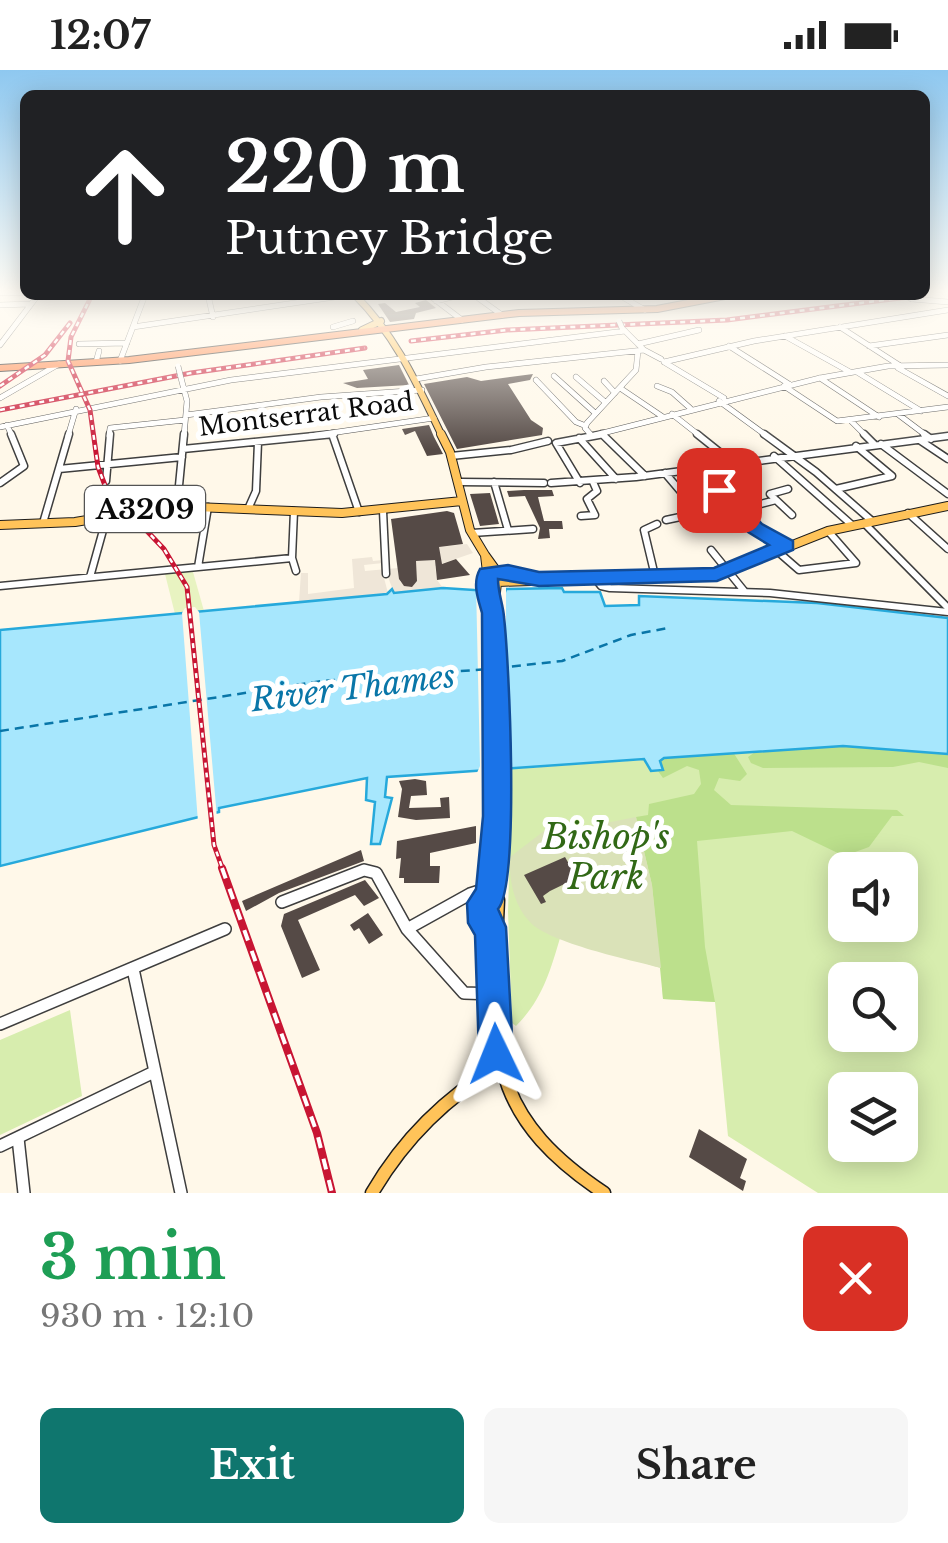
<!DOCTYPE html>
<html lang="en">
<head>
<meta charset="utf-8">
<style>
  :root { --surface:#fff; --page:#f6f6f6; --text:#222; --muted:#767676; --accent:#0f766e }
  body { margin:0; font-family:"Libre Baskerville",serif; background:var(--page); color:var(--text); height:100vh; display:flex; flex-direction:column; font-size:38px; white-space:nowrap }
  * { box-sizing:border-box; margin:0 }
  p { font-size:32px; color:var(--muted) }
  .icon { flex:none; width:55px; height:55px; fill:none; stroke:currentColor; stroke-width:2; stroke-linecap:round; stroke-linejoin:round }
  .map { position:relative; height:1123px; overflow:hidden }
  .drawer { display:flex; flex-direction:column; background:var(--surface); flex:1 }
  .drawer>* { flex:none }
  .hud { position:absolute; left:20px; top:20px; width:910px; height:210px; border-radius:15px; box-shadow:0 5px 25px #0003; background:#202124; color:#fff; overflow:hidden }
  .tools { position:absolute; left:828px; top:782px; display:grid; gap:20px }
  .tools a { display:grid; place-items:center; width:90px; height:90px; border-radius:15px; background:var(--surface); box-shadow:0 5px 25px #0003; font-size:50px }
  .pin { position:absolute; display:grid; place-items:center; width:85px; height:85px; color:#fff; margin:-42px; border-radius:20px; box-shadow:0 5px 15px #0006 }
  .me { position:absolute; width:110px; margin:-55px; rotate:358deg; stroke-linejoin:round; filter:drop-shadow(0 0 8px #0008) }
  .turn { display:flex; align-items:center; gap:35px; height:210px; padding:0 40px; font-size:45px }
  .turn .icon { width:130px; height:130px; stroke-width:2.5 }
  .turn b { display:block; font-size:70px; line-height:85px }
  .round { display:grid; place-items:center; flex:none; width:105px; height:105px; border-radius:15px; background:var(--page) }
  .overview { display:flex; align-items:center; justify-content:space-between; height:170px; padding:0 40px }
  h1 { font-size:60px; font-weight:800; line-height:75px; color:#1e9e55 }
  .button { display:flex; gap:20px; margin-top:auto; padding:20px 40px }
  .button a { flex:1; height:115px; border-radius:15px; background:var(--accent); color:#fff; font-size:40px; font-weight:800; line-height:115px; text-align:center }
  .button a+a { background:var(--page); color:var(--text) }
  .status { display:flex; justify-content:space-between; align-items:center; height:70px; padding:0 50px; background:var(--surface); direction:ltr }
  .status svg { height:28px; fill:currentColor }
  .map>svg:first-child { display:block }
  .green { fill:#d7edae; fill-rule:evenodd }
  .forest { fill:#bce08c }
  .cemetery { fill:#dae2b8 }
  .pitch { fill:#e8f3c1 }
  .plaza { fill:#efe6d8 }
  .water { fill:#a7e7fd; stroke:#26a9db; stroke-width:2.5 }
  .pier { fill:#fff8e9 }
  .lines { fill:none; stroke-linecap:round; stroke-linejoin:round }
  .ferry { stroke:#0976a8; stroke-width:2.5; stroke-dasharray:9 6; stroke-linecap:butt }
  .building { fill:#554a46 }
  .minor-far2-casing { stroke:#3e3e3e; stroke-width:6 }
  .minor-far1-casing { stroke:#3e3e3e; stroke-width:9 }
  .minor-casing { stroke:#3e3e3e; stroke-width:14 }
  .major-far3-casing { stroke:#1c1c1c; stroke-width:8 }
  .major-far2-casing { stroke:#1c1c1c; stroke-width:10 }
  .major-far1-casing { stroke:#1c1c1c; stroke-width:12 }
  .major-casing { stroke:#1c1c1c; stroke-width:15 }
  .highway-casing { stroke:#1c1c1c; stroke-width:8 }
  .minor-far2 { stroke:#fff; stroke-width:5 }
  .minor-far1 { stroke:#fff; stroke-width:6 }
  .minor { stroke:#fff; stroke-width:11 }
  .major-far3 { stroke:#ffc359; stroke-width:6 }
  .major-far2 { stroke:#ffc359; stroke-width:8 }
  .major-far1 { stroke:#ffc359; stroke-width:10 }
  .major { stroke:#ffc359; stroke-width:12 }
  .highway { stroke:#ff8547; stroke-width:6 }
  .rail-far1-casing { stroke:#c81533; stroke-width:5 }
  .rail-casing { stroke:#c81533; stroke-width:8 }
  .rail-far1 { stroke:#fff; stroke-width:2.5; stroke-dasharray:5; stroke-linecap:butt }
  .rail { stroke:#fff; stroke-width:4; stroke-dasharray:11; stroke-linecap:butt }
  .minor-bridge-casing { stroke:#3e3e3e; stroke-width:6; stroke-linecap:butt }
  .minor-bridge { stroke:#fff; stroke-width:5 }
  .route { fill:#1a73e8; stroke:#114b97; stroke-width:2.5 }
  .labels { text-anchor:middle; stroke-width:10; stroke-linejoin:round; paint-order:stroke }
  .far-street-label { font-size:25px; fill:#0b0b0b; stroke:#fff }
  .shield { fill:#fff; stroke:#545454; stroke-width:2.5 }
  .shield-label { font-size:28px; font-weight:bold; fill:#0b0b0b }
  .water-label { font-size:32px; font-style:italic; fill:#0976a8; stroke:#fff }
  .near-park-label { font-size:35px; font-style:italic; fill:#316816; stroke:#fff }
</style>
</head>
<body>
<div class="status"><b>12:07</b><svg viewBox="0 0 49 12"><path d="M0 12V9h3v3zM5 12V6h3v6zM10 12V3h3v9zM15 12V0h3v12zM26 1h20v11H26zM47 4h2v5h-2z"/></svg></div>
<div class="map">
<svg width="948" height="1123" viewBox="0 0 948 1123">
  <rect width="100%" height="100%" fill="#fff8e9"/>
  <path class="green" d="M843 676 948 684V1123H818L728 1066 715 932 663 929 661 898 560 868C550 902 542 930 516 956L512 953 508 842 512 699ZM845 800H900V855H845ZM845 910H900V965H845ZM845 1020H900V1075H845Z
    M70 940 82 1026 0 1065V970Z"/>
  <path class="forest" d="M765 675 948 677V698L919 692 893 697 763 698 751 693 748 687Z
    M733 682 747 704 740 711 719 708 714 720 731 735 897 740 904 746H892L869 777 844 786 792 761 697 771 705 877 715 932 663 929 652 815 636 747 648 745 649 734 694 724 701 714 699 700 687 696 663 708 653 694 660 685Z"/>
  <path class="cemetery" d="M636 747 652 815 661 898C631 890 549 873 530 852 513 834 509 809 510 787L544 761 562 757 573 766 581 764 585 757Z"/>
  <path class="pitch" d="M193 502 204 541 175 544 165 504Z"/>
  <path class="plaza" d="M467 474 473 483 435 496 437 510 443 518 394 523 388 507 384 508 388 523 299 532 301 503H308V524L354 518 352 489 372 487 373 491 383 490V493L364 495 365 501 398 498 400 512 409 517 417 511 416 491 439 489V477Z"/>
  <path class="water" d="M443 518 505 522 506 519 562 518 564 522H600L605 536 639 535V526L817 533 948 548V684L843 676 664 688 660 691 663 700 651 701 644 689 387 707 385 727 392 728 380 774H371L375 732 366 730 367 708 219 738V742L0 796V560L387 524 392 519 394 523Z"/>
  <path class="pier" d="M476 515 506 516V618L509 696 512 704 476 705 480 696Z
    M195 537 199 542 217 748 198 752 182 543 185 538Z"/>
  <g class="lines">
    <path class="ferry" d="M497 598 562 591 631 565 668 558
      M0 661 322 611 489 599"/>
  </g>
  <path class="building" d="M426 230 436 238 416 243 414 249 390 252 378 234 385 233 396 242 420 237 415 233Z
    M399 295 409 315 357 318 343 313 368 309 363 300Z
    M533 304 530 310 508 314 531 350 543 358 542 365 457 379 424 314 467 307 481 311Z
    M429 355 434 367 443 384 427 386 415 361 405 365 402 359Z
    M524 420H552L554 426 538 427 544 451H562L563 459H549L550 468 538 469 540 458 525 426 509 427 507 421Z
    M490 423 499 454 480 456 470 424Z
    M447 441 454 443 463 474 439 477 442 494 456 489 470 505 437 510 435 490 416 491 417 511 412 517 404 516 399 509 391 449Z
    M415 709 426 711 427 725 411 726 409 738 441 737 440 728 449 727 450 748 416 750 398 747 402 719 399 711Z
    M476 756V773L430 783V796H440L439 813H404V808H399L401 788 396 789 397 771Z
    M361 780 364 791 279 823 246 841 242 831Z
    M565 787 569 794 577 790 582 799 578 801 581 806 550 821 543 826 546 832 541 834 524 805Z
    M365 810 379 828 364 836 355 825 298 850 320 900 302 908 281 856 284 844Z
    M368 843 383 865 369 874 359 858 354 861 350 855Z
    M699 1059 747 1089 740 1108 746 1111 743 1121 689 1087Z"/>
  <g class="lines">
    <defs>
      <path id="minor-far2" d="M0 223H25
        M208 225 213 247
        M429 225 462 250
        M474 225 502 245
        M619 225 645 240
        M912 229 948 232
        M436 231 460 225
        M0 235 30 234
        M133 257 348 225
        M333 257 353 251
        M840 257 899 295
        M622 258 644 280 661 289
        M785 266 850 302
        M79 274 127 273
        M638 274 699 260
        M0 275 38 225
        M729 276 789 314
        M869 276 948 265
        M120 291 145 225
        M96 292 99 281
        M664 292 754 271 948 240
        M664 292 724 328
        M898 298 948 326
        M857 302 921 341
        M554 306 594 342
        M576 307 605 332
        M181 308 187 331 184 366
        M820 308 879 347
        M416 309 486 297 644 280
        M536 310 576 352 586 356
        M604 311 615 323
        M657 316 672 322 690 338
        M784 316 837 351 948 337
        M620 318 663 347
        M0 328 59 294
        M719 331 767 366
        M672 344 700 366
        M186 345 321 327 422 320
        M899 345 927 366
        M850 350 866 366
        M7 355 12 366
        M0 357 231 310 625 261
        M68 366 76 339
        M109 366 110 358 185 350
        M310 366 434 348
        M591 366 820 308 888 296 948 295
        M592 366 585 358 587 353 636 300 638 281"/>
      <path id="minor-far1" d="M332 364 359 442
        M602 364 645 406
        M697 364 732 392
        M764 364 816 402 872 451
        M864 364 874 374
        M924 364 931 369
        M579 368 616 409
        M921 371 948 389
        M881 374 948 424
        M183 379 334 364
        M451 386 511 380 548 371
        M774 386 852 455
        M699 398 755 458 785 476
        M59 399 182 387
        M665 403 699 443 666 450
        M106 411 110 364
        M460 412 544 413
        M494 412 508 460
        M0 413 24 396 11 364
        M551 413 636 407 948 366
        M580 413 556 373 604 364
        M836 419 892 406 856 376
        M776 430 792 445
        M177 436 184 364
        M248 439 256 421 258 372
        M738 440 776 430 770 424 788 419
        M294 441 292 488 296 501
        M383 441 386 504
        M908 443 948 479
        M581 446 595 445 587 429 597 421 593 412
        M43 453 69 364
        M864 453 948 538
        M472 463 533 459
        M711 480 745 522
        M776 480 799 500 856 493 828 461
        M198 497 208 437
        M655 506 644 460 657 454
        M90 507 107 446
        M594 507 601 516 610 518 770 523 948 542
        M0 516 292 488"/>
      <path id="minor" d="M282 832 364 800 376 803 407 859 464 923 495 924
        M407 859 470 824 492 817
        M133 899 181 1123
        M0 954 225 859
        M18 1068 24 1123
        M0 1076 154 1002"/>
      <path id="major-far3" d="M355 225C396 266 417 314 442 366
        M362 260 381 251"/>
      <path id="major-far2" d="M441 364 450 382 470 460 485 485 493 554
        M0 455 75 452 171 436 342 443 462 431
        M485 485 498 503 496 522 491 527
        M494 504 508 501 523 509
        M498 512 717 505 828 461 948 436"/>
      <path id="major-far1" d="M493 800 497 746 493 551"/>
      <path id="major" d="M491 826 483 830V852L491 857C495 985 488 1045 604 1123
        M491 857 497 851 498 830 491 826 493 798
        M372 1123C403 1070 446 1027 499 996"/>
      <path id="highway" d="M0 298 129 290 519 243 657 239 730 225"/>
    </defs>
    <use href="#minor-far2" class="minor-far2-casing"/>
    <use href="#minor-far1" class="minor-far1-casing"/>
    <use href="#minor" class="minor-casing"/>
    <use href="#major-far3" class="major-far3-casing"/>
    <use href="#major-far2" class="major-far2-casing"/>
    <use href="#major-far1" class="major-far1-casing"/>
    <use href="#major" class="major-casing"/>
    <use href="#highway" class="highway-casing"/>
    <use href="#minor-far2" class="minor-far2"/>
    <use href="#minor-far1" class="minor-far1"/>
    <use href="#minor" class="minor"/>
    <use href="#major-far3" class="major-far3"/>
    <use href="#major-far2" class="major-far2"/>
    <use href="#major-far1" class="major-far1"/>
    <use href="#major" class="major"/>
    <use href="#highway" class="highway"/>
    <defs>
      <path id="rail-far1" d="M92 225 71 267 68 291 90 340 98 397 106 418 164 479 187 517 214 775 223 800
        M411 271 507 260 727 250 924 225
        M0 316 45 285 70 253
        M0 340 191 303 365 278"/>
      <path id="rail" d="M222 798 317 1063 332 1123"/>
    </defs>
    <use href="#rail-far1" class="rail-far1-casing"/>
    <use href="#rail" class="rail-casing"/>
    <use href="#rail-far1" class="rail-far1"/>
    <use href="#rail" class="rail"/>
    <defs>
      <path id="minor-bridge" d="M904 225 912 229
        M619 251 622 258
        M178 296 181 308"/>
    </defs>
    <use href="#minor-bridge" class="minor-bridge-casing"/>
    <use href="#minor-bridge" class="minor-bridge"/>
  </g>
  <linearGradient id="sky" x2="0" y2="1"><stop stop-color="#8ec8f0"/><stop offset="0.58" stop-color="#fffcf5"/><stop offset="1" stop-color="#fffcf5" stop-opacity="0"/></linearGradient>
  <rect width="948" height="380" fill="url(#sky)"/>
  <path class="route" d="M719 414 726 416 762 454 793 471V480L717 511 539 516 498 509C498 523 503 534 504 547 509 591 520 813 498 839L506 857 513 984 508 997 496 1002 484 997 479 984 475 865 468 853 467 833 476 819 483 746 482 543C478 529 472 513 480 499L508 495 539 502 714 498 769 475 748 462 713 424 710 420Z"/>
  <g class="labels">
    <g class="far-street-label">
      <text transform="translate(306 344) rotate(-7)" y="9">Montserrat Road</text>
    </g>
    <rect class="shield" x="85" y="416" width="120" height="46" rx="8"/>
    <g class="shield-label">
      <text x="145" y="449">A3209</text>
    </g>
    <g class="water-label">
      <text transform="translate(353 618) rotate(-7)" y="11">River Thames</text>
    </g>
    <g class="near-park-label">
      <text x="606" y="779">Bishop's<tspan x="606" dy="40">Park</tspan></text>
    </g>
  </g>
</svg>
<div class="tools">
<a><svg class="icon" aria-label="sound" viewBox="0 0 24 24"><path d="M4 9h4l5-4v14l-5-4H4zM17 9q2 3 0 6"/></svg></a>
<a><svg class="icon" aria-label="search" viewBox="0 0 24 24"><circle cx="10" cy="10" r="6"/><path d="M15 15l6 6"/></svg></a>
<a><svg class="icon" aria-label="layers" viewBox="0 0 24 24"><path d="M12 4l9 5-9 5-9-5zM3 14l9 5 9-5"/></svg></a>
</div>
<div class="pin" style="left:719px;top:420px;background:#d93025"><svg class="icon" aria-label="arrive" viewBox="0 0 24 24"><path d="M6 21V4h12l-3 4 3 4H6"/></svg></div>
<svg class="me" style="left:496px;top:984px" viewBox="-20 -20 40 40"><path d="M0-17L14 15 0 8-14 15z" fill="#1a73e8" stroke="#fff" stroke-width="4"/></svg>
<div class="hud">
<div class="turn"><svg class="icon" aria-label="ahead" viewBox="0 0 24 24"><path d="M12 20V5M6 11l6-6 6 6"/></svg><div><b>220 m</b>Putney Bridge</div></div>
</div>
</div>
<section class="drawer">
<div class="overview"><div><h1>3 min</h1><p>930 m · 12:10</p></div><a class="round" style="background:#d93025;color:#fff"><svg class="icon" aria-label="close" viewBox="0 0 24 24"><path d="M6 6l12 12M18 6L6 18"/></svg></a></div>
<div class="button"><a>Exit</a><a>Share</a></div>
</section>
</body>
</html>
